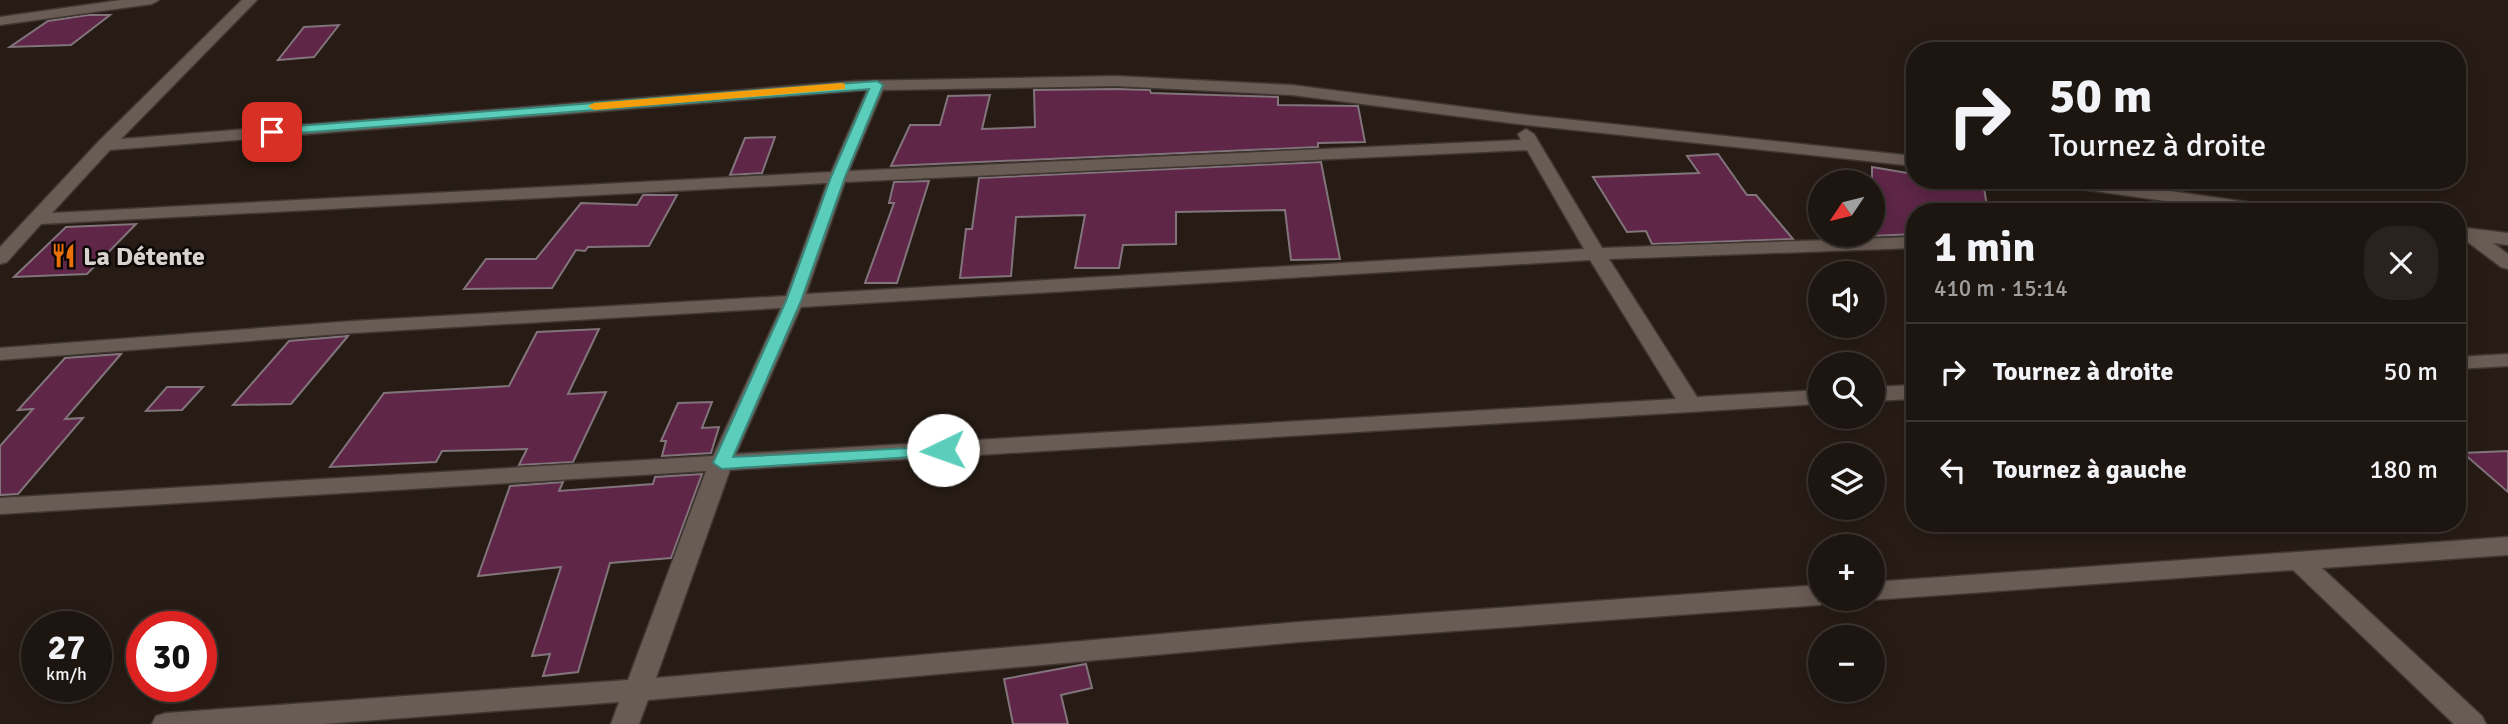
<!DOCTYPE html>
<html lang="fr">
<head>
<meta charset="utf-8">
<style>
  :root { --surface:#1d1510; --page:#2a221e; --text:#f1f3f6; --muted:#a09f9f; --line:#3b3430 }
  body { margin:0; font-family:Signika,sans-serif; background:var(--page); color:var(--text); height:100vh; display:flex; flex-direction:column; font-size:26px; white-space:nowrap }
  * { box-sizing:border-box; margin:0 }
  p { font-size:23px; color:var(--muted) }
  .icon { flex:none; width:38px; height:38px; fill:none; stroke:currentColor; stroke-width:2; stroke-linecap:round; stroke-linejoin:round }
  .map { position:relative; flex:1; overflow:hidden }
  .details { position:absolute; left:1906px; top:203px; width:560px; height:329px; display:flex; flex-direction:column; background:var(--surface); border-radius:28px; box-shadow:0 4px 18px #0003,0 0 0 2px var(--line) }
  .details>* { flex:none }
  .hud { position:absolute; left:1906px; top:42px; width:560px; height:147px; border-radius:28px; box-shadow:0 4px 18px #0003,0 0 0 2px var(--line); background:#1d1510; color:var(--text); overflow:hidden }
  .needle { width:46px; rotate:235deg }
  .fabs { position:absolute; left:1808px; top:170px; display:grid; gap:14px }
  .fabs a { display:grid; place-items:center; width:77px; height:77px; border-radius:50%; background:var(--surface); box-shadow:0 4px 18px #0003,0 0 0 2px var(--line); font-size:35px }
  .speed { position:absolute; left:21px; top:611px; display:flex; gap:14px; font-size:35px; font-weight:700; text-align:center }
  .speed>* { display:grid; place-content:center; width:91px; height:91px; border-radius:50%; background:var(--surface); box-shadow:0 4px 18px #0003,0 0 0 2px var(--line); line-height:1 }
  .speed small { font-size:18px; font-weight:400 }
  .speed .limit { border:10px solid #d22; background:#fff; color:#111 }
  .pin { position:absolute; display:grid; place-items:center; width:60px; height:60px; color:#fff; margin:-30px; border-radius:14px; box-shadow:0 4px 10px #0006 }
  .me { position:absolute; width:77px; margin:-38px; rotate:267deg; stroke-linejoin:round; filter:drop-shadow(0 0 5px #0008) }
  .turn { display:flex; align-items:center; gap:24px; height:147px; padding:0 28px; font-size:32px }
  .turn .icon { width:91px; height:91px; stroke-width:2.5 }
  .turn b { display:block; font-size:49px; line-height:60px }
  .round { display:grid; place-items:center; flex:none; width:74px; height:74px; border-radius:28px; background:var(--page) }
  .headline { display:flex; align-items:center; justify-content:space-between; height:119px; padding:0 28px }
  h1 { font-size:42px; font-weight:800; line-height:52px }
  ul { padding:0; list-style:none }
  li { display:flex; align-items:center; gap:21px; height:98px; padding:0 28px; border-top:2px solid var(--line) }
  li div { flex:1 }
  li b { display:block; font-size:26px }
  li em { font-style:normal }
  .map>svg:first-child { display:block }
  .building { fill:#5f2648; stroke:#82747b; stroke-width:2 }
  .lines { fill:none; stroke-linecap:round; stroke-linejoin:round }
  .minor-casing { stroke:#3f3733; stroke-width:3 }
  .minor { fill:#695c54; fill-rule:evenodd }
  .route { fill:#5bcebb; stroke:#3b867a; stroke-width:2 }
  .slow { fill:#f59e0b }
  .labels { text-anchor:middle; stroke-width:5; stroke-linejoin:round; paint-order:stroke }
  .poi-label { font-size:26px; font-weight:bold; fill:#d9d1cd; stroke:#0c0705; text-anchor:start }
</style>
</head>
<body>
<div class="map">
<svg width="2508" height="724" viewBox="0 0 2508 724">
  <rect width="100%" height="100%" fill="#271c15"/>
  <path class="building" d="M88 15H110L71 45 10 47 48 21Z
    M339 25 314 57 278 60 304 27Z
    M1116 89 1150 90 1151 93 1278 97V105L1358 106 1365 142 1318 143V147L891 166 910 125H940L948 96 990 95 982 129 1035 127 1034 90Z
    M775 137 762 173 730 175 745 138Z
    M1718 154 1747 195H1756L1793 239 1652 244 1646 231 1627 232 1593 177 1699 173 1687 156Z
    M1321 162 1340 259 1291 260 1285 210 1176 212V244L1123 245 1119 268H1075L1085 215 1016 217 1011 276 960 278 966 229H972L979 178Z
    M1872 167 1914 174V180L1983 182 1988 212H1914V234L1872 236Z
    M929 181 897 283H865L894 203H889L894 182Z
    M643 195H677L649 246 588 247 585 251 576 250 552 288 464 289 486 259H536L581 203 637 205Z
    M136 224 87 274 14 277 66 227Z
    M599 329 568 394 606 392 573 462 519 465 527 449 442 451 436 462 330 467 384 393 509 386 537 332Z
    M348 336 291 404 233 405 289 341Z
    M121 354 65 419 83 418 18 494 0 495V446L33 409 18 410 65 358Z
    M167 387H203L182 410 146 411Z
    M712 402 702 428 719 427 711 453 662 456 666 441H661L678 403Z
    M2508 451V492L2463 453Z
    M702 474 671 558 610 563 578 672 543 676 550 654 532 656 561 567 478 576 510 486 563 482 559 491 653 484 655 477Z
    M1086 664 1092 688 1061 695 1068 724H1013L1004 679Z"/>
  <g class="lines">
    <defs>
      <path id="minor" d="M121 0H159L152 4 0 25V17Z
        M242 0H257L121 139 855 81 1116 76 1292 85 1518 114 1914 156V166L1518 124 1292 95 1116 86 883 90 849 171 1521 140 1518 134 1526 129 1534 134 1602 248 1914 237V248L1609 259 1697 397 1820 390V404L730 470 656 678 1299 622 1820 585V598H1831L1820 605 1299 642 648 700 639 724H611L619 702 323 724H152L156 716 166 713 628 680 706 471 0 514V498L713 456 781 308 353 333 0 360V348L353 321 786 296 827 183 41 224 7 262 0 264V247L99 141ZM867 90 831 172 52 213 110 150ZM1527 150 1584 249 806 294 845 182ZM1590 260 1676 399 736 454 801 307Z
        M2044 180H2093L2282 207 2291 212H2242L2053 185Z
        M2457 227 2508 233V245L2493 243 2508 254V269L2501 267 2465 240 2457 239Z
        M2508 354V366L2457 369V357Z
        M1914 385V399L1872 401V387Z
        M2508 537V555L2322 568 2482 716 2486 724H2454L2293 570 1872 600 1866 598H1872V582Z"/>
    </defs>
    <use href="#minor" class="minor-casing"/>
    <use href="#minor" class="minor"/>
  </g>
  <path class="route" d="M877 81 883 85 845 177 801 301 733 457 949 446 951 450 943 455 722 469 713 463 786 301 831 177 869 89 272 135 266 132 272 128Z"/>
  <path class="slow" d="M841 83 845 84V89L594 110 588 106 594 103Z"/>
  <defs>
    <symbol id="restaurant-bare" viewBox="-9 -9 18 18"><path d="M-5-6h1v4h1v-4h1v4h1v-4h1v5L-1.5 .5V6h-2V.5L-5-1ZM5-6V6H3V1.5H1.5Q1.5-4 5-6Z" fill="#e8710a" stroke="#0c0705" stroke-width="2.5" paint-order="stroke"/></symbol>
  </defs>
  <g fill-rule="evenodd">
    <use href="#restaurant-bare" x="46" y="238" width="35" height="35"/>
  </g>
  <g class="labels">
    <g class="poi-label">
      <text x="83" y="265">La Détente</text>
    </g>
  </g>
</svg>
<div class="fabs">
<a><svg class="needle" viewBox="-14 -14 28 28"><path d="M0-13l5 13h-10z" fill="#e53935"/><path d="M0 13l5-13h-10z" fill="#a09f9f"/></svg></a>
<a><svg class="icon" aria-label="sound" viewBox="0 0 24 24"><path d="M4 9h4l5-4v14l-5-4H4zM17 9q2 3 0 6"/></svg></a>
<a><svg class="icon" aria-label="search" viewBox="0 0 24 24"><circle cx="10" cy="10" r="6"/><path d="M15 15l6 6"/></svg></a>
<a><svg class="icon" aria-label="layers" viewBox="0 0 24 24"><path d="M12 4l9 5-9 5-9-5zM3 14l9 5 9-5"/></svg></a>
<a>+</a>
<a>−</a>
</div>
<div class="speed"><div>27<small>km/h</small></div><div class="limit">30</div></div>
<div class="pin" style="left:272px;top:132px;background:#d93025"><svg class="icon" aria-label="arrive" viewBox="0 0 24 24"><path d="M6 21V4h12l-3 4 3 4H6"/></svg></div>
<svg class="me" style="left:943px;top:450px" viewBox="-20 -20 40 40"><circle r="19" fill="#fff"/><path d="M0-13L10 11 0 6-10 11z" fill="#5bcebb"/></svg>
<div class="hud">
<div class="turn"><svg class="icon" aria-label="right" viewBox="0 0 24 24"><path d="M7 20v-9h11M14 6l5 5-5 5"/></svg><div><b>50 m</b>Tournez à droite</div></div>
</div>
<section class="details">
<div class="headline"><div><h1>1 min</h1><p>410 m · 15:14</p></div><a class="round"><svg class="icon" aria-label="close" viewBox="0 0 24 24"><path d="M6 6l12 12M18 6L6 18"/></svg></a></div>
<ul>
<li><svg class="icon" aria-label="right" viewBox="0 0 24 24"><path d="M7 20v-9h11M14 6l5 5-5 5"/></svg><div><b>Tournez à droite</b></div><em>50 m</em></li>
<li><svg class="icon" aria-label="left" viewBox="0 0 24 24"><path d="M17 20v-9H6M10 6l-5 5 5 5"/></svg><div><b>Tournez à gauche</b></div><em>180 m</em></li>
</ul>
</section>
</div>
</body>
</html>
